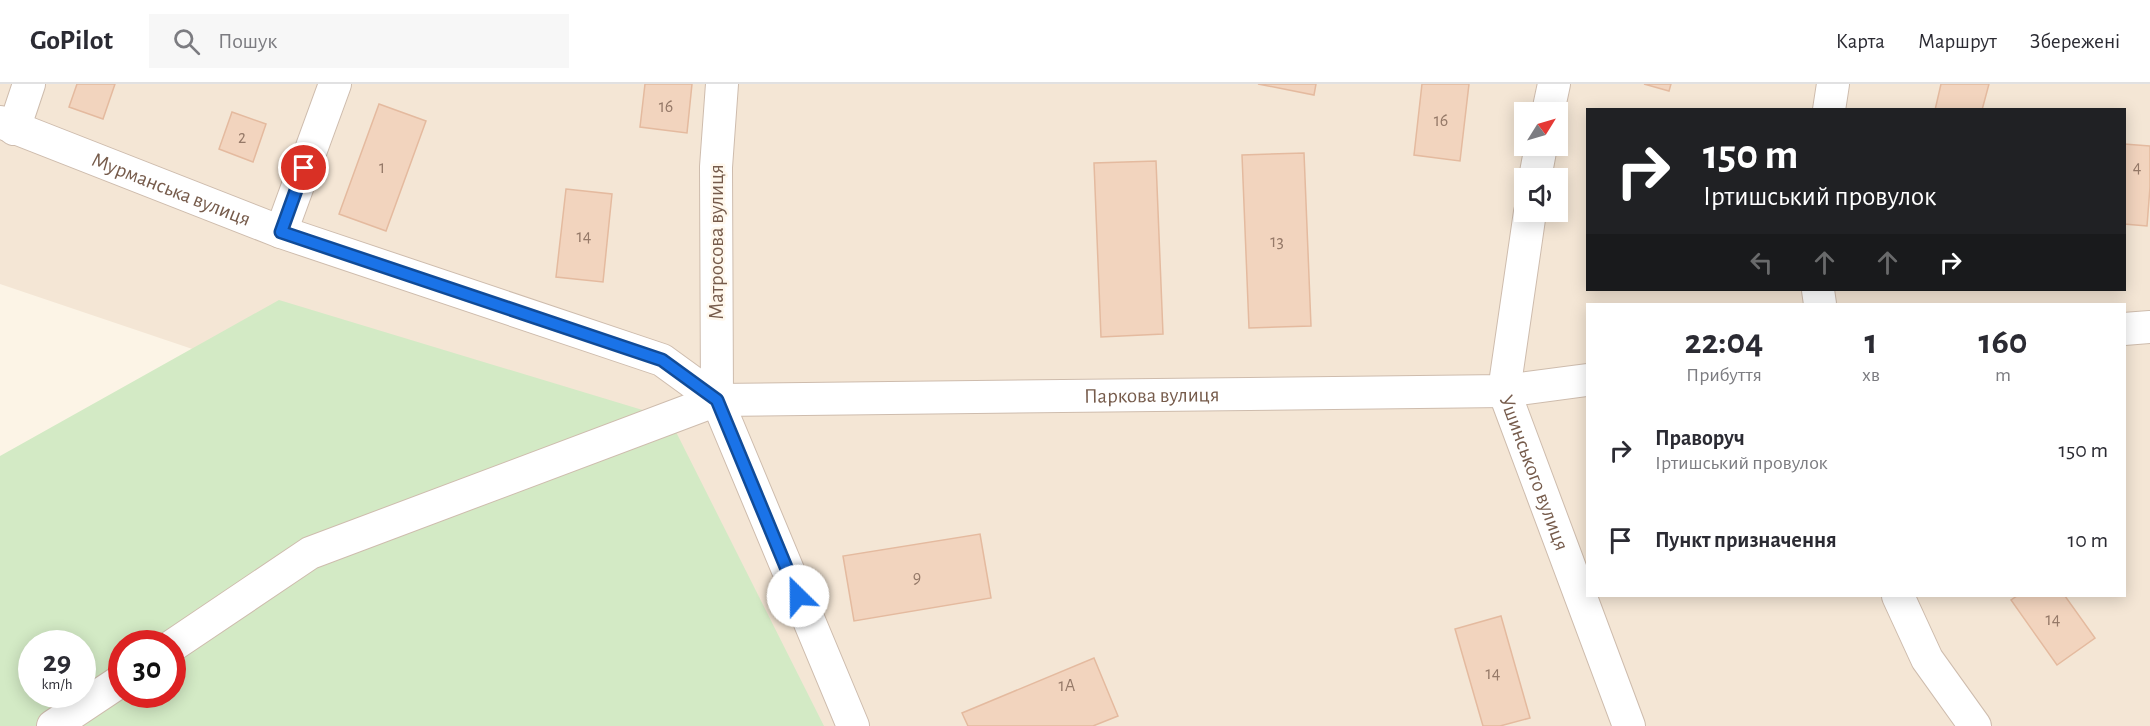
<!DOCTYPE html>
<html lang="uk">
<head>
<meta charset="utf-8">
<style>
  :root { --surface:#fff; --page:#f7f7f7; --text:#2b2b33; --muted:#7c7c81; --line:#e1e1e2 }
  body { margin:0; font-family:"Alegreya Sans",sans-serif; background:var(--page); color:var(--text); height:100vh; display:flex; flex-direction:column; font-size:22px; white-space:nowrap }
  * { box-sizing:border-box; margin:0 }
  p { font-size:20px; color:var(--muted) }
  .icon { flex:none; width:33px; height:33px; fill:none; stroke:currentColor; stroke-width:2; stroke-linecap:round; stroke-linejoin:round }
  .map { position:relative; flex:1; overflow:hidden }
  .side { position:absolute; left:1586px; top:219px; width:540px; height:294px; display:flex; flex-direction:column; background:var(--surface); border-radius:0px; box-shadow:0 3px 15px #0003 }
  .side>* { flex:none }
  .guide { position:absolute; left:1586px; top:24px; width:540px; height:183px; border-radius:0px; box-shadow:0 3px 15px #0003; background:#202124; color:#fff; overflow:hidden }
  .needle { width:39px; rotate:53deg }
  .tools { position:absolute; left:1514px; top:18px; display:grid; gap:12px }
  .tools a { display:grid; place-items:center; width:54px; height:54px; border-radius:0px; background:var(--surface); box-shadow:0 3px 15px #0003; font-size:30px }
  .speed { position:absolute; left:18px; top:546px; display:flex; gap:12px; font-size:30px; font-weight:700; text-align:center }
  .speed>* { display:grid; place-content:center; width:78px; height:78px; border-radius:50%; background:var(--surface); box-shadow:0 3px 15px #0003; line-height:1 }
  .speed small { font-size:15px; font-weight:400 }
  .speed .limit { border:9px solid #d22; background:#fff; color:#111 }
  .pin { position:absolute; display:grid; place-items:center; width:51px; height:51px; color:#fff; margin:-26px; border:3px solid #fff; border-radius:50%; box-shadow:0 2px 6px #0007 }
  .me { position:absolute; width:66px; margin:-33px; rotate:337deg; stroke-linejoin:round; filter:drop-shadow(0 0 4px #0008) }
  .turn { display:flex; align-items:center; gap:21px; height:126px; padding:0 18px; font-size:27px }
  .turn .icon { width:78px; height:78px; stroke-width:2.5 }
  .turn b { display:block; font-size:42px; line-height:51px }
  .lanes { display:flex; align-items:center; height:57px; padding:0 18px; background:#0003; justify-content:center; gap:30px; direction:ltr }
  .lanes .off { opacity:.35 }
  .eta { display:flex; justify-content:space-evenly; align-items:center; height:102px; text-align:center }
  .eta b { font-size:36px; font-weight:700; line-height:42px }
  ul { padding:0; list-style:none }
  li { display:flex; align-items:center; gap:18px; height:90px; padding:0 18px }
  li div { flex:1 }
  li b { display:block; font-size:22px }
  li em { font-style:normal }
  header { display:flex; align-items:center; gap:36px; box-sizing:border-box; height:84px; padding:0 30px; background:var(--surface); border-bottom:2px solid var(--line) }
  header strong { font-size:28px }
  nav { display:flex; gap:33px; margin-inline-start:auto; font-size:21px }
  .search { width:420px; height:54px; background:var(--page); display:flex; align-items:center; gap:15px; box-sizing:border-box; padding:0 21px; border-radius:0px; color:var(--muted); font-size:22px }
  .map>svg:first-child { display:block }
  .residential { fill:#f4e6d5; fill-rule:evenodd }
  .green { fill:#d3eac5; fill-rule:evenodd }
  .building { fill:#f2d4be; stroke:#e4ba9f; stroke-width:1.5 }
  .lines { fill:none; stroke-linecap:round; stroke-linejoin:round }
  .minor-casing { stroke:#cebcad; stroke-width:34 }
  .minor { stroke:#fff; stroke-width:32 }
  .route-casing { stroke:#114b97; stroke-width:15 }
  .route { stroke:#1a73e8; stroke-width:10 }
  .labels { text-anchor:middle; stroke-width:5; stroke-linejoin:round; paint-order:stroke }
  .number-label { font-size:18px; fill:#957968 }
  .street-label { font-size:21px; fill:#765b4b; stroke:#fff8ed }
</style>
</head>
<body>
<header>
<strong>GoPilot</strong>
<div class="search"><svg class="icon" aria-label="search" viewBox="0 0 24 24"><circle cx="10" cy="10" r="6"/><path d="M15 15l6 6"/></svg>Пошук</div>
<nav><a>Карта</a><a>Маршрут</a><a>Збережені</a></nav>
</header>
<div class="map">
<svg width="2150" height="642" viewBox="0 0 2150 642">
  <rect width="100%" height="100%" fill="#fcf4e6"/>
  <path class="residential" d="M0 0H2150V642H735L580 396 0 200ZM1587 26H2124V206H1587ZM1524 28H1557V62H1524ZM1524 94H1557V128H1524ZM1587 220H2124V512H1587Z"/>
  <path class="green" d="M279 216 669 334 824 642H0V372ZM32 560H82V610H32ZM122 560H172V610H122Z"/>
  <path class="building" d="M77 0H115L103 35 69 23Z
    M645 0H692L687 49 640 43Z
    M1258 0H1316L1314 11Z
    M1422 0H1469L1460 77 1414 71Z
    M1644 0H1671L1669 7Z
    M1941 0H1989L1982 26H1935Z
    M379 20 426 37 386 147 339 130Z
    M232 28 266 40 253 78 219 65Z
    M2124 60 2150 62V103L2147 142 2124 140Z
    M1304 69 1311 242 1249 244 1242 71Z
    M1156 77 1163 250 1101 253 1094 79Z
    M566 105 612 110 603 198 556 193Z
    M980 450 991 514 854 537 843 472Z
    M2017 512H2065L2095 554 2057 581 2011 516Z
    M1501 532 1530 634 1500 642H1483L1455 545Z
    M1094 574 1118 632 1093 642H968L962 629Z"/>
  <g class="lines">
    <defs>
      <g id="minor">
        <path d="M1829 26 1833 0"/>
        <path d="M1548 28 1554 0"/>
        <path id="s1" d="M0 38 281 148 662 276 717 316 853 642"/>
        <path d="M14 45 29 0"/>
        <path d="M1535 94 1541 62"/>
        <path id="s2" d="M1530 128 1504 307 1629 642"/>
        <path d="M281 148 335 0"/>
        <path d="M1818 206 1820 220"/>
        <path d="M2124 245 2150 243"/>
        <path d="M717 316 716 83 722 0"/>
        <path d="M1898 512 1927 575 1975 642"/>
        <path id="s3" d="M172 562 310 469 717 316 1504 307 1587 296"/>
        <path d="M53 642 122 596"/>
      </g>
    </defs>
    <use href="#minor" class="minor-casing"/>
    <use href="#minor" class="minor"/>
  </g>
  <g class="lines">
    <defs>
      <path id="route" d="M304 84 281 148 662 276 717 316 798 512"/>
    </defs>
    <use href="#route" class="route-casing"/>
    <use href="#route" class="route"/>
  </g>
  <g class="labels">
    <g class="number-label">
      <text x="666" y="28">16</text>
      <text x="1441" y="42">16</text>
      <text x="242" y="59">2</text>
      <text x="382" y="89">1</text>
      <text x="2137" y="89">4</text>
      <text x="584" y="158">14</text>
      <text x="1277" y="163">13</text>
      <text x="917" y="499">9</text>
      <text x="2053" y="541">14</text>
      <text x="1493" y="595">14</text>
      <text x="1067" y="607">1А</text>
    </g>
    <g class="street-label">
      <text dy="7" stroke="none"><textPath href="#s1" startOffset="184">Мурманська вулиця</textPath></text>
      <text transform="translate(716 158) rotate(-90)" y="7">Матросова вулиця</text>
      <text dy="7" stroke="none"><textPath href="#s3" startOffset="1036">Паркова вулиця</textPath></text>
      <text dy="7" stroke="none"><textPath href="#s2" startOffset="268">Ушинського вулиця</textPath></text>
    </g>
  </g>
</svg>
<div class="tools">
<a><svg class="needle" viewBox="-14 -14 28 28"><path d="M0-13l5 13h-10z" fill="#e53935"/><path d="M0 13l5-13h-10z" fill="#7c7c81"/></svg></a>
<a><svg class="icon" aria-label="sound" viewBox="0 0 24 24"><path d="M4 9h4l5-4v14l-5-4H4zM17 9q2 3 0 6"/></svg></a>
</div>
<div class="speed"><div>29<small>km/h</small></div><div class="limit">30</div></div>
<div class="pin" style="left:304px;top:84px;background:#d93025"><svg class="icon" aria-label="arrive" viewBox="0 0 24 24"><path d="M6 21V4h12l-3 4 3 4H6"/></svg></div>
<svg class="me" style="left:798px;top:512px" viewBox="-20 -20 40 40"><circle r="19" fill="#fff"/><path d="M0-13L10 11 0 6-10 11z" fill="#1a73e8"/></svg>
<div class="guide">
<div class="turn"><svg class="icon" aria-label="right" viewBox="0 0 24 24"><path d="M7 20v-9h11M14 6l5 5-5 5"/></svg><div><b>150 m</b>Іртишський провулок</div></div>
<div class="lanes"><svg class="icon off" aria-label="left" viewBox="0 0 24 24"><path d="M17 20v-9H6M10 6l-5 5 5 5"/></svg><svg class="icon off" aria-label="ahead" viewBox="0 0 24 24"><path d="M12 20V5M6 11l6-6 6 6"/></svg><svg class="icon off" aria-label="ahead" viewBox="0 0 24 24"><path d="M12 20V5M6 11l6-6 6 6"/></svg><svg class="icon" aria-label="right" viewBox="0 0 24 24"><path d="M7 20v-9h11M14 6l5 5-5 5"/></svg></div>
</div>
<section class="side">
<div class="eta">
<div><b>22:04</b><p>Прибуття</p></div>
<div><b>1</b><p>хв</p></div>
<div><b>160</b><p>m</p></div>
</div>
<ul>
<li><svg class="icon" aria-label="right" viewBox="0 0 24 24"><path d="M7 20v-9h11M14 6l5 5-5 5"/></svg><div><b>Праворуч</b><p>Іртишський провулок</p></div><em>150 m</em></li>
<li><svg class="icon" aria-label="arrive" viewBox="0 0 24 24"><path d="M6 21V4h12l-3 4 3 4H6"/></svg><div><b>Пункт призначення</b></div><em>10 m</em></li>
</ul>
</section>
</div>
</body>
</html>
